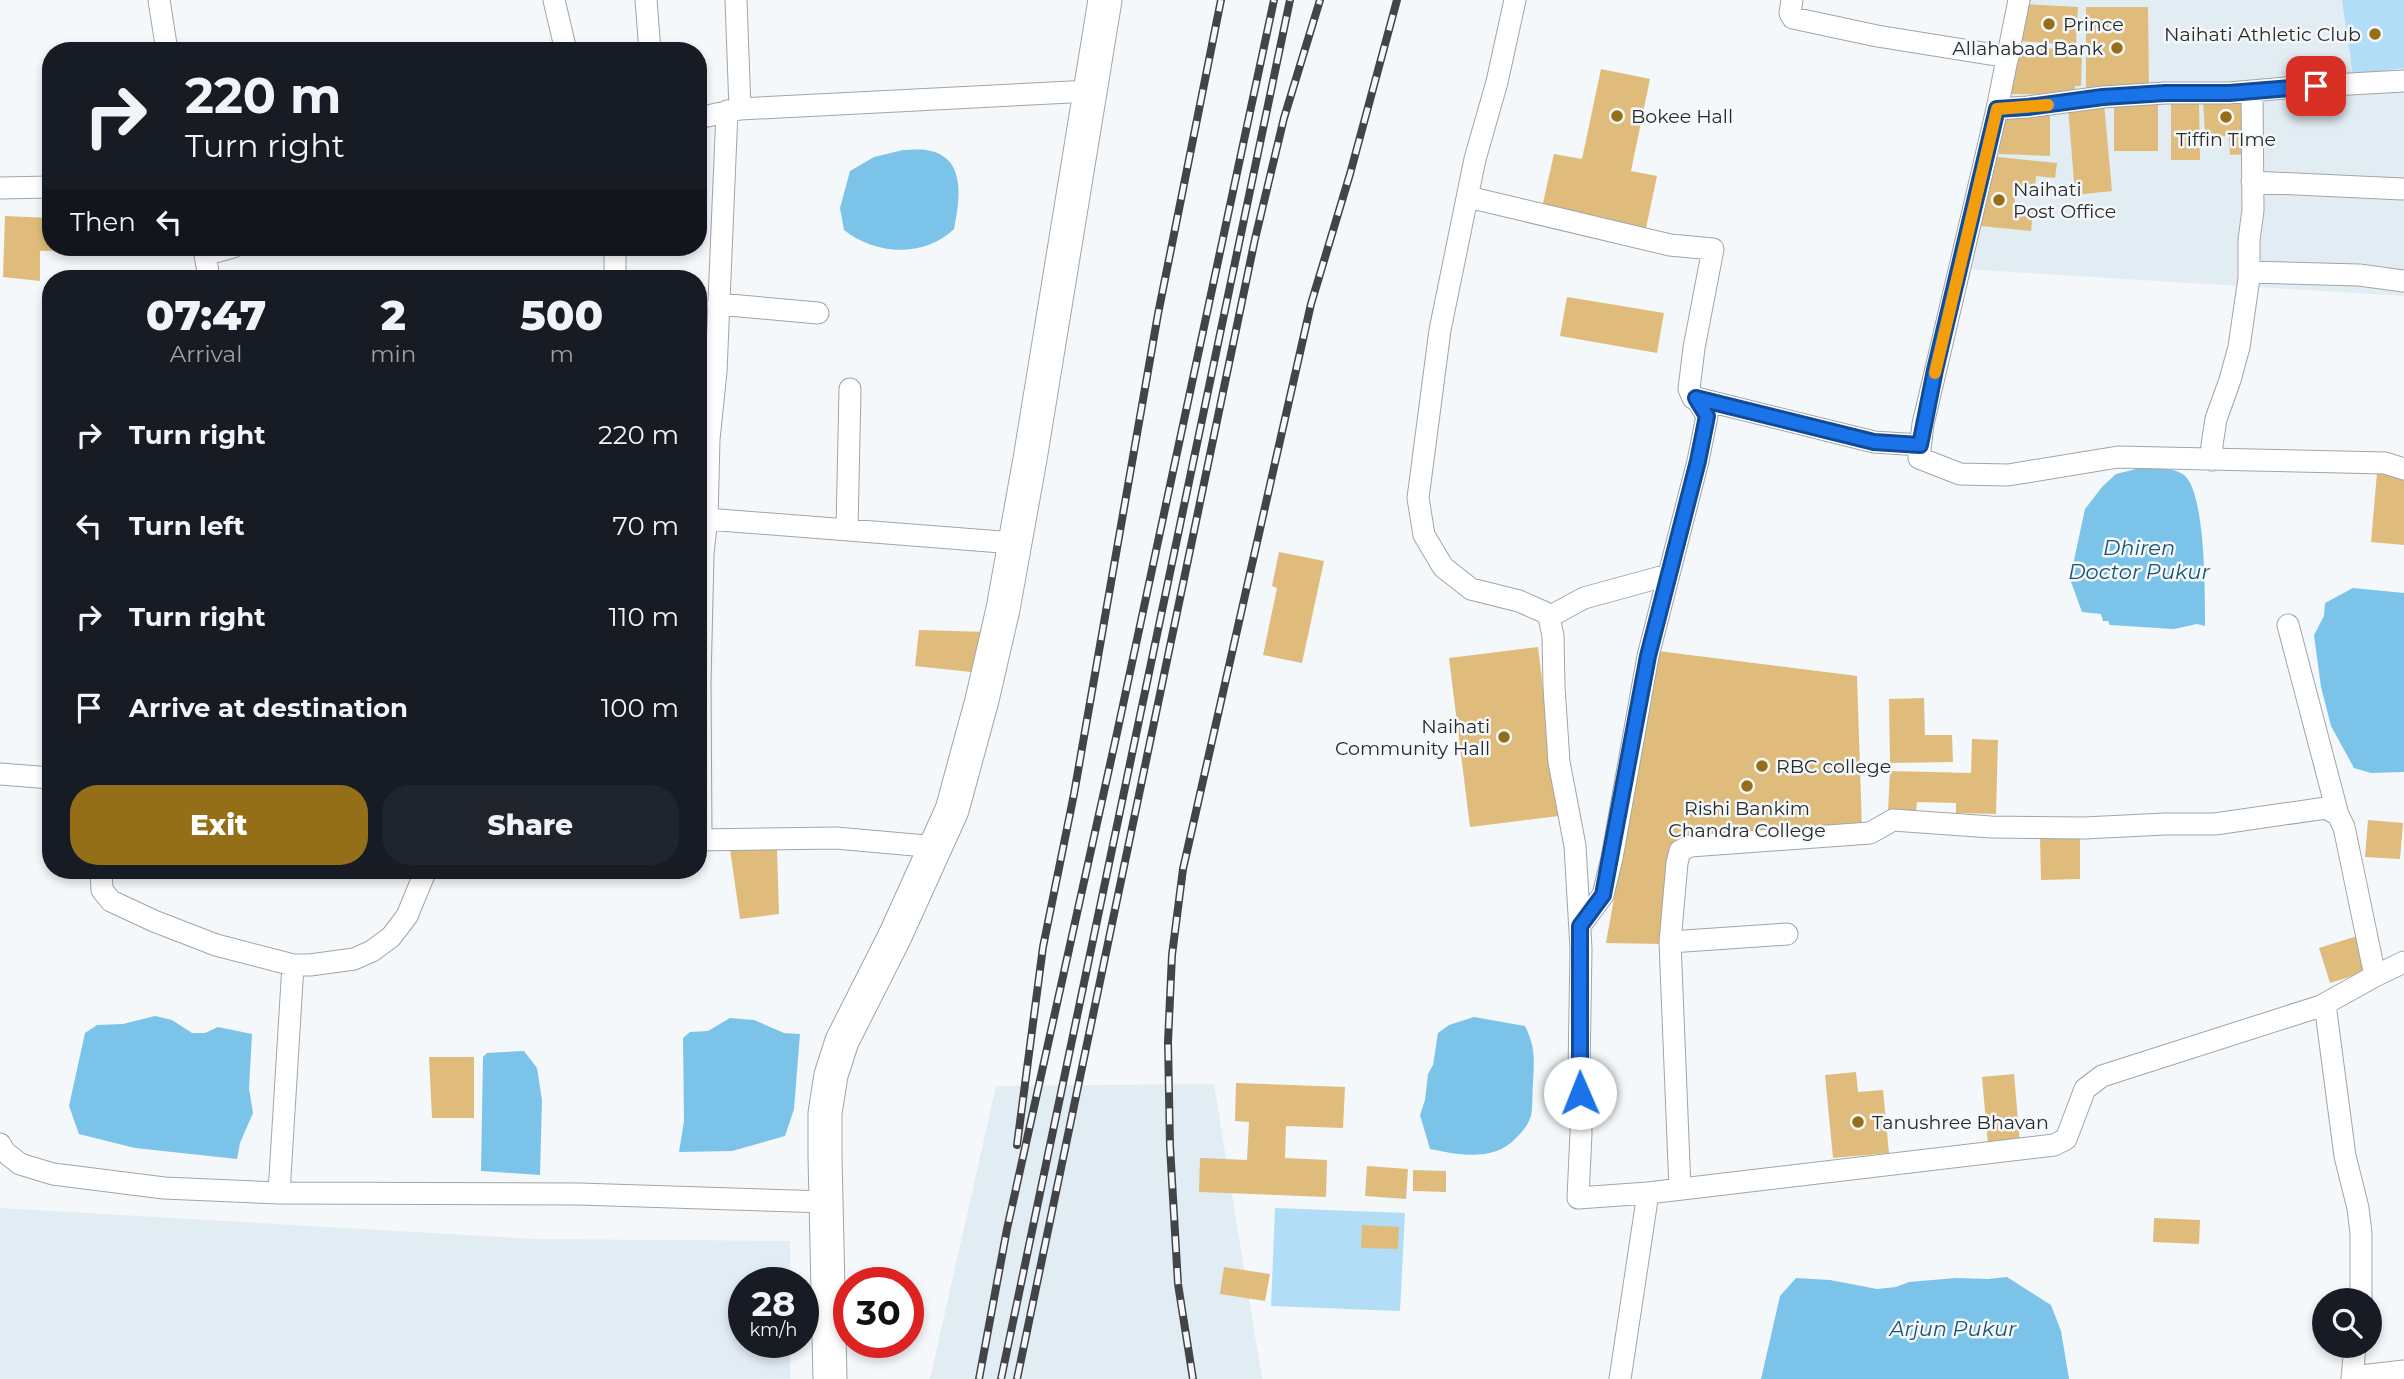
<!DOCTYPE html>
<html lang="en">
<head>
<meta charset="utf-8">
<style>
  :root { --surface:#171b24; --page:#20242c; --text:#f1f3f6; --muted:#9ea1a6; --accent:#956f18 }
  body { margin:0; font-family:Montserrat,sans-serif; background:var(--page); color:var(--text); height:100vh; display:flex; flex-direction:column; font-size:26px; white-space:nowrap }
  * { box-sizing:border-box; margin:0 }
  p { font-size:23px; color:var(--muted) }
  .icon { flex:none; width:38px; height:38px; fill:none; stroke:currentColor; stroke-width:2; stroke-linecap:round; stroke-linejoin:round }
  .map { position:relative; flex:1; overflow:hidden }
  .details { position:absolute; left:42px; top:270px; width:665px; height:609px; display:flex; flex-direction:column; background:var(--surface); border-radius:28px; box-shadow:0 4px 10px #0003 }
  .details>* { flex:none }
  .top-card { position:absolute; left:42px; top:42px; width:665px; height:214px; border-radius:28px; box-shadow:0 4px 10px #0003; background:#171b24; color:var(--text); overflow:hidden }
  .controls { position:absolute; left:2312px; top:1288px; display:grid; gap:14px }
  .controls a { display:grid; place-items:center; width:70px; height:70px; border-radius:50%; background:var(--surface); box-shadow:0 4px 10px #0003; font-size:35px }
  .speed { position:absolute; left:728px; top:1267px; display:flex; gap:14px; font-size:35px; font-weight:700; text-align:center }
  .speed>* { display:grid; place-content:center; width:91px; height:91px; border-radius:50%; background:var(--surface); box-shadow:0 4px 10px #0003; line-height:1 }
  .speed small { font-size:18px; font-weight:400 }
  .speed .limit { border:10px solid #d22; background:#fff; color:#111 }
  .pin { position:absolute; display:grid; place-items:center; width:60px; height:60px; color:#fff; margin:-30px; border-radius:14px; box-shadow:0 4px 10px #0006 }
  .me { position:absolute; width:77px; margin:-38px; rotate:359deg; stroke-linejoin:round; filter:drop-shadow(0 0 5px #0008) }
  .turn { display:flex; align-items:center; gap:24px; height:147px; padding:0 28px; font-size:32px }
  .turn .icon { width:91px; height:91px; stroke-width:2.5 }
  .turn b { display:block; font-size:49px; line-height:60px }
  .then { display:flex; align-items:center; height:66px; padding:0 28px; background:#0003; gap:14px; font-size:26px }
  .eta { display:flex; justify-content:space-evenly; align-items:center; height:119px; text-align:center }
  .eta b { font-size:42px; font-weight:800; line-height:49px }
  .primary-button { display:flex; gap:14px; margin-top:auto; padding:14px 28px }
  .primary-button a { flex:1; height:80px; border-radius:28px; background:var(--accent); color:#fff; font-size:28px; font-weight:800; line-height:80px; text-align:center }
  .primary-button a+a { background:var(--page); color:var(--text) }
  ul { padding:0; list-style:none }
  li { display:flex; align-items:center; gap:21px; height:91px; padding:0 28px }
  li div { flex:1 }
  li b { display:block; font-size:26px }
  li em { font-style:normal }
  .map>svg:first-child { display:block }
  .built { fill:#e2ecf3 }
  .green { fill:#b2ddf6 }
  .water { fill:#7cc3ea }
  .building { fill:#dfbc7c }
  .lines { fill:none; stroke-linecap:round; stroke-linejoin:round }
  .minor-casing { stroke:#a1a5a7; stroke-width:23 }
  .primary-casing { stroke:#a1a5a7; stroke-width:35 }
  .minor { stroke:#fff; stroke-width:21 }
  .primary { stroke:#fff; stroke-width:33 }
  .rail-casing { stroke:#424546; stroke-width:8 }
  .rail { stroke:#f4f8fa; stroke-width:5; stroke-dasharray:16; stroke-linecap:butt }
  .route-casing { stroke:#114b97; stroke-width:18 }
  .route { stroke:#1a73e8; stroke-width:12 }
  .slow { stroke:#f59e0b; stroke-width:12 }
  .poi-dot { fill:#956f18; stroke:#f4f8fa; stroke-width:2.5 }
  .labels { text-anchor:middle; stroke-width:5; stroke-linejoin:round; paint-order:stroke }
  .poi-label { font-size:19px; fill:#282a2b; stroke:#f4f8fa; text-anchor:start }
  .water-label { font-size:21px; font-style:italic; fill:#1c536f; stroke:#f4f8fa }
</style>
</head>
<body>
<div class="map">
<svg width="2404" height="1379" viewBox="0 0 2404 1379">
  <rect width="100%" height="100%" fill="#f4f8fa"/>
  <path class="built" d="M2020 0H2404V296L1963 269Z
    M1214 1084 1262 1379H930L996 1086Z
    M0 1208 534 1239 790 1241V1283H744V1342H790V1379H0Z"/>
  <path class="green" d="M2342 0H2404V68L2353 75Z
    M1275 1208 1405 1213 1400 1311 1271 1306Z"/>
  <path class="water" d="M903 150C910 150 919 149 926 150 967 156 960 199 954 229 924 258 875 255 844 230L840 208 850 171 874 157Z
    M2136 469C2151 469 2172 466 2184 475 2206 493 2205 596 2205 626L2197 624 2174 629 2110 625 2108 621H2103L2101 614 2082 612 2070 579 2085 509 2102 487 2116 474Z
    M2353 588 2404 593V772L2371 773 2354 768 2331 726 2321 687 2314 635 2324 616 2325 603Z
    M155 1016 172 1020 192 1033H205L218 1027 252 1034 249 1089 253 1113 240 1143 237 1159 135 1148 79 1134 69 1106 85 1033 97 1025 123 1024Z
    M1474 1017 1525 1026C1536 1048 1534 1060 1533 1083 1532 1094 1533 1106 1531 1116 1528 1125 1523 1131 1516 1138 1494 1162 1459 1155 1430 1149L1420 1115 1425 1100 1428 1074 1433 1065 1438 1033 1449 1025Z
    M730 1018 754 1020 784 1033 800 1034 794 1109 785 1136 732 1151 679 1152 684 1121 683 1038 690 1032 708 1031Z
    M524 1051 537 1068 542 1100 540 1175 481 1171 483 1057 487 1053Z
    M2007 1277 2051 1305 2061 1331 2069 1379H1761L1780 1296 1796 1278 1830 1280 1877 1289 1896 1287 1909 1282 1956 1278 1988 1279Z"/>
  <path class="building" d="M2023 4 2078 7 2076 45 2019 41Z
    M2086 7H2148L2149 90H2086Z
    M2011 48 2082 49 2081 86H2075V95L2010 94Z
    M1601 69 1650 79 1631 171 1657 176 1645 233 1541 212 1554 154 1582 159Z
    M2248 96 2250 154 2230 155 2229 136 2205 137 2203 98Z
    M2171 100H2199L2200 160H2171Z
    M2158 101V151H2114V102Z
    M2104 103 2112 191 2075 195 2068 106Z
    M2050 112V156L1999 154 2001 117Z
    M1989 156 2057 163 2055 178 2036 176 2035 190 2016 188 2014 209 2033 212 2031 231 1981 226Z
    M5 216 51 218V247H76V250L40 251V281L3 277Z
    M1567 297 1664 313 1657 353 1560 336Z
    M2392 470 2404 479V545L2371 542 2377 473Z
    M1279 552 1324 561 1302 663 1263 655 1277 588 1272 586Z
    M919 630 987 632 980 673 915 666Z
    M1538 647 1559 816 1470 827 1449 658Z
    M1658 651 1857 676 1862 830 1672 843 1662 944 1606 943Z
    M1924 698 1925 735H1952L1953 762 1890 763 1889 699Z
    M1972 739 1998 740 1996 814 1956 813V803L1917 802 1916 813 1888 812 1890 771 1971 773Z
    M2368 820 2403 823 2400 859 2365 857Z
    M2080 837V879L2041 880 2040 838Z
    M730 849H777L779 914 740 919Z
    M2357 936 2368 971 2330 983 2319 948Z
    M429 1057H474V1118H432Z
    M1856 1072 1858 1092 1883 1090 1889 1153 1833 1158 1825 1075Z
    M2014 1074 2020 1143 1988 1145 1982 1077Z
    M1236 1083 1345 1087 1343 1128 1286 1126 1285 1158 1327 1160 1326 1197 1199 1192 1200 1158 1247 1160 1249 1122 1235 1121Z
    M1367 1166 1408 1169 1406 1199 1365 1196Z
    M1413 1170 1446 1171V1192L1413 1191Z
    M2154 1218 2200 1220 2199 1244 2153 1242Z
    M1362 1225 1399 1227 1398 1249 1361 1248Z
    M1224 1267 1270 1274 1265 1301 1220 1294Z"/>
  <g class="lines">
    <defs>
      <path id="minor" d="M159 0 167 51
        M554 0 566 51
        M646 0 650 51
        M736 0 740 109
        M1515 0 1497 82 1475 159 1440 330 1418 498 1424 535 1443 567 1471 589 1519 601 1544 612 1549 617 1553 636 1554 687 1559 762 1575 846 1581 949 1579 1072 1581 1133 1578 1198 1648 1193
        M1792 0 1790 13 1793 18 1877 36 2008 57
        M2404 81 2296 87 2229 93H2165L2103 97 2028 107 1997 109 1923 424 1919 458 1960 474 2008 475 2118 457 2385 463 2404 469
        M1997 109 2019 0
        M698 118 740 109 1090 91
        M2252 182 2402 189
        M0 188 51 187
        M1468 197 1670 245 1713 249 1694 348 1689 389 1693 398H1696
        M203 247 205 255 233 247
        M615 247V278
        M205 255 209 278
        M2249 272 2359 275 2404 281
        M718 304 818 313
        M2212 460V445L2216 419 2230 380 2239 347 2249 278V240L2253 210 2252 91
        M707 519 1014 543
        M847 529 850 389
        M1549 617 1584 598 1668 575
        M2288 625 2338 815
        M0 774 51 778
        M701 839 700 682 703 553 707 519 709 439 716 372 727 111
        M698 840 836 838 937 847
        M101 870 102 890 111 901 154 921 216 945 293 965H310L354 959 372 951 391 937 407 916 426 870
        M1580 926 1603 895 1612 858 1648 656 1698 461 1707 416 1696 398 1874 442 1920 445
        M1670 942 1787 934
        M2325 1004 2345 1156 2358 1208 2361 1233V1300
        M0 1144 5 1152 20 1164 53 1174 164 1188 279 1193 579 1194 826 1202
        M1680 1189 1670 942 1677 863 1680 851 1690 846 1870 833 1893 820 1991 827 2084 828 2165 824H2215L2326 808 2338 815 2344 827 2375 976
        M279 1193 293 965
        M2352 1377 2404 1371
        M1620 1379 1648 1193 2054 1145 2066 1139 2085 1089 2102 1076 2321 1006 2375 976 2404 962
        M2352 1379 2355 1346"/>
      <path id="primary" d="M830 1379 825 1156V1113L831 1075 842 1041 895 936 952 810 982 700 1003 609 1030 459 1105 0"/>
    </defs>
    <use href="#minor" class="minor-casing"/>
    <use href="#primary" class="primary-casing"/>
    <use href="#minor" class="minor"/>
    <use href="#primary" class="primary"/>
    <defs>
      <path id="rail" d="M1017 1145 1043 947 1074 794 1158 314 1221 0
        M979 1379 1007 1229 1117 733 1274 0
        M1001 1379 1290 0
        M1017 1379 1255 239 1284 118 1320 0
        M1193 1379 1178 1284 1170 1146 1168 1042 1172 955 1183 869 1311 304 1350 174 1397 0"/>
    </defs>
    <use href="#rail" class="rail-casing"/>
    <use href="#rail" class="rail"/>
  </g>
  <g class="lines">
    <defs>
      <path id="route" d="M1580 1093V926L1603 895 1648 656 1698 461 1707 416 1696 398 1874 442 1920 445 1935 370 1997 109 2028 107 2103 97 2165 93H2229L2316 86"/>
    </defs>
    <use href="#route" class="route-casing"/>
    <use href="#route" class="route"/>
    <path class="slow" d="M1935 373 1997 109 2048 105"/>
  </g>
  <g class="poi-dot">
    <circle cx="2049" cy="24" r="7"/>
    <circle cx="2375" cy="34" r="7"/>
    <circle cx="2117" cy="48" r="7"/>
    <circle cx="1617" cy="116" r="7"/>
    <circle cx="2226" cy="117" r="7"/>
    <circle cx="1999" cy="200" r="7"/>
    <circle cx="1504" cy="737" r="7"/>
    <circle cx="1762" cy="766" r="7"/>
    <circle cx="1747" cy="786" r="7"/>
    <circle cx="1858" cy="1122" r="7"/>
  </g>
  <g class="labels">
    <g class="poi-label">
      <text x="2063" y="31">Prince</text>
      <text x="2361" y="41" text-anchor="end">Naihati Athletic Club</text>
      <text x="2103" y="55" text-anchor="end">Allahabad Bank</text>
      <text x="1631" y="123">Bokee Hall</text>
      <text x="2226" y="146" text-anchor="middle">Tiffin TIme</text>
      <text x="2013" y="196">Naihati<tspan x="2013" dy="22">Post Office</tspan></text>
      <text x="1490" y="733" text-anchor="end">Naihati<tspan x="1490" dy="22">Community Hall</tspan></text>
      <text x="1776" y="773">RBC college</text>
      <text x="1747" y="815" text-anchor="middle">Rishi Bankim<tspan x="1747" dy="22">Chandra College</tspan></text>
      <text x="1872" y="1129">Tanushree Bhavan</text>
    </g>
    <g class="water-label">
      <text x="2139" y="555">Dhiren<tspan x="2139" dy="24">Doctor Pukur</tspan></text>
      <text x="1953" y="1336">Arjun Pukur</text>
    </g>
  </g>
</svg>
<div class="controls">
<a><svg class="icon" aria-label="search" viewBox="0 0 24 24"><circle cx="10" cy="10" r="6"/><path d="M15 15l6 6"/></svg></a>
</div>
<div class="speed"><div>28<small>km/h</small></div><div class="limit">30</div></div>
<div class="pin" style="left:2316px;top:86px;background:#d93025"><svg class="icon" aria-label="arrive" viewBox="0 0 24 24"><path d="M6 21V4h12l-3 4 3 4H6"/></svg></div>
<svg class="me" style="left:1580px;top:1093px" viewBox="-20 -20 40 40"><circle r="19" fill="#fff"/><path d="M0-13L10 11 0 6-10 11z" fill="#1a73e8"/></svg>
<div class="top-card">
<div class="turn"><svg class="icon" aria-label="right" viewBox="0 0 24 24"><path d="M7 20v-9h11M14 6l5 5-5 5"/></svg><div><b>220 m</b>Turn right</div></div>
<div class="then">Then<svg class="icon" aria-label="left" viewBox="0 0 24 24"><path d="M17 20v-9H6M10 6l-5 5 5 5"/></svg></div>
</div>
<section class="details">
<div class="eta">
<div><b>07:47</b><p>Arrival</p></div>
<div><b>2</b><p>min</p></div>
<div><b>500</b><p>m</p></div>
</div>
<ul>
<li><svg class="icon" aria-label="right" viewBox="0 0 24 24"><path d="M7 20v-9h11M14 6l5 5-5 5"/></svg><div><b>Turn right</b></div><em>220 m</em></li>
<li><svg class="icon" aria-label="left" viewBox="0 0 24 24"><path d="M17 20v-9H6M10 6l-5 5 5 5"/></svg><div><b>Turn left</b></div><em>70 m</em></li>
<li><svg class="icon" aria-label="right" viewBox="0 0 24 24"><path d="M7 20v-9h11M14 6l5 5-5 5"/></svg><div><b>Turn right</b></div><em>110 m</em></li>
<li><svg class="icon" aria-label="arrive" viewBox="0 0 24 24"><path d="M6 21V4h12l-3 4 3 4H6"/></svg><div><b>Arrive at destination</b></div><em>100 m</em></li>
</ul>
<div class="primary-button"><a>Exit</a><a>Share</a></div>
</section>
</div>
</body>
</html>
